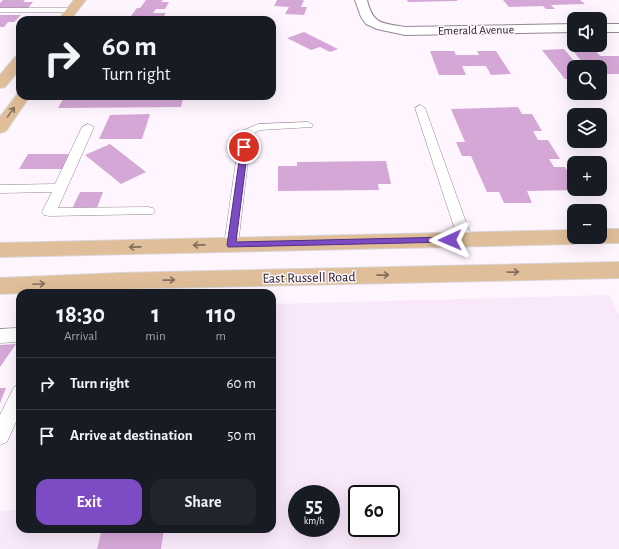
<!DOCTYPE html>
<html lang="en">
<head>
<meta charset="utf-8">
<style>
  :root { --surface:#171b24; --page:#20242c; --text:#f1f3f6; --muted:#9ea1a6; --line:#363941; --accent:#7d4cc4 }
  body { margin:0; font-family:"Alegreya Sans",sans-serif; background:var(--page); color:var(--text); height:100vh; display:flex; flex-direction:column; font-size:15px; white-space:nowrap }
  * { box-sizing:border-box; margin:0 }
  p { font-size:13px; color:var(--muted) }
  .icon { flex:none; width:22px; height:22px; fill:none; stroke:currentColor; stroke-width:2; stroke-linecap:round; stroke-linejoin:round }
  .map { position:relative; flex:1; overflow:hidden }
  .drawer { position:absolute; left:16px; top:289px; width:260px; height:244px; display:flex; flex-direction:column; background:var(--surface); border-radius:12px; box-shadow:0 4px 16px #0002 }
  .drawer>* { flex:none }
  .top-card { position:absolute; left:16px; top:16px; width:260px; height:84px; border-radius:12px; box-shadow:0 4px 16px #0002; background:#171b24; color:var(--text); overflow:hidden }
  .controls { position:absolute; left:567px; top:12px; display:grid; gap:8px }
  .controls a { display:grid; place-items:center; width:40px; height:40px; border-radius:8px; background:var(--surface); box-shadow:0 4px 16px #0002; font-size:20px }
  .speed { position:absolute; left:288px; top:485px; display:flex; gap:8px; font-size:20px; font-weight:700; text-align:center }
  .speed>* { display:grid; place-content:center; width:52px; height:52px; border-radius:50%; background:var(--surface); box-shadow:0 4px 16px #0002; line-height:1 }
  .speed small { font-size:10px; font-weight:400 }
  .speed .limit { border:2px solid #111; border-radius:6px; background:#fff; color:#111 }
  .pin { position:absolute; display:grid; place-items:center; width:34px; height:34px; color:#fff; margin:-17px; border:2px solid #fff; border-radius:50%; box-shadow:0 1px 4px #0007 }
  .me { position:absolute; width:44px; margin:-22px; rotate:269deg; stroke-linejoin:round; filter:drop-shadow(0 0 3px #0008) }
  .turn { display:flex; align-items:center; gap:14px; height:84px; padding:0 20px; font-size:18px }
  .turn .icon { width:52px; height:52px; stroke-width:2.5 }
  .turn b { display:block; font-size:28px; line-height:34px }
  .eta { display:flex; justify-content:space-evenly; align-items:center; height:68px; text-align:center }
  .eta b { font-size:24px; font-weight:700; line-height:28px }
  .button { display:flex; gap:8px; margin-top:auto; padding:8px 20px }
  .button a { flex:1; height:46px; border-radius:12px; background:var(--accent); color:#fff; font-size:16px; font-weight:700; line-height:46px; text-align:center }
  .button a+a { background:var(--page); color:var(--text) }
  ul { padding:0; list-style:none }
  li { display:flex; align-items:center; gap:12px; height:52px; padding:0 20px; border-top:1px solid var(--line) }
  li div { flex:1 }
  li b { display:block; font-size:15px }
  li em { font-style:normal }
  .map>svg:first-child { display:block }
  .built { fill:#f9e8fa; fill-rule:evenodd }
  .building { fill:#d5a7d7 }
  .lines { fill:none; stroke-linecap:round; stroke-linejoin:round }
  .service-casing { stroke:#938893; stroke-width:1 }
  .minor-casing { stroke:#938893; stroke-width:2 }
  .primary-casing { stroke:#d7d7d7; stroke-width:2 }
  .service { fill:#fff; fill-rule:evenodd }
  .minor { fill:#fff; fill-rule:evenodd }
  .primary { fill:#e0be99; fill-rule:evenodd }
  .oneway { stroke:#826e5e }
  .route { fill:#7d4cc4; stroke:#51317f }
  .labels { text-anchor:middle; stroke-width:3; stroke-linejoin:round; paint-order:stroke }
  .far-street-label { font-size:12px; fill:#231f23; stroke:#fef5fe }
  .street-label { font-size:14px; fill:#231f23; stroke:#fef5fe }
</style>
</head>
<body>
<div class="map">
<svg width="619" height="549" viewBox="0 0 619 549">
  <rect width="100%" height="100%" fill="#fef5fe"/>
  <path class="built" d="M609 295 619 315V549H0V511L20 510V529H272V304ZM297 494H331V528H297ZM357 494H391V528H357Z"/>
  <path class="building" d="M3 0H25L23 2H33L28 8H0V3Z
    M146 0H163L161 2H169L165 9H156L153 13H166L162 19 128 20 137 8H140Z
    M277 0H304L301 7H307L304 15 285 14 289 7 274 6Z
    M407 0H457V1L408 2Z
    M503 0H580L585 4 551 5 555 9H546L543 6 509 7Z
    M0 15H21L14 22H8L4 27H0Z
    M304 32 338 49 330 52 320 47 311 50 287 38Z
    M570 47H592L600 56H619V74H600V67H586Z
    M564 49 579 67H574V79H565L542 50Z
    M430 51H454L456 55H479L477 51H496L511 74 491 75 486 66H462L466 75H439Z
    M65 96H184L181 107 58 108Z
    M518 107 522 114H532L542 131H533L538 140H548L560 159H549L554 167H565L574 182V190L527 191 532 203H504L499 192H487L471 156H462L456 142H465L451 109Z
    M150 114 142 139H99L110 115Z
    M110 144 146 172 121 184 85 155Z
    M28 154H70L63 169H19Z
    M386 161 391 184H378L379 190 278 191V166H297V162Z
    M80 192H103L97 208 72 209Z
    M16 344 0 367V345Z
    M0 388H6L0 403Z
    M102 529H164L161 549H97Z"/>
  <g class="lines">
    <defs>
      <path id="service" d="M0 8H71L75 10 71 12H0Z
        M420 105 425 108 472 239 470 242 465 244 460 242 458 239 415 108Z
        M308 122 313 125 312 127 260 130 251 135 238 245 236 248 231 250 226 248 224 245 240 133 242 131 258 124Z
        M88 124 94 127 58 208 148 207 153 208 155 211 153 214 49 216 44 215 42 212 52 192 0 193V185L55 184 82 127Z
        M20 328V342L0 343V329Z
        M20 385V413L7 442 0 445V415L14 387Z"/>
      <path id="minor" d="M355 0H367C373 25 382 23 405 27L574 24V32L405 35 377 29 366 24 361 17Z
        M600 24H619V32H600Z"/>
      <path id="primary" d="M74 0H86L70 20H58Z
        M20 56V69L5 87 0 88V75L15 57Z
        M20 92V96H30L6 131 0 133V117L18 93Z
        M600 229H619V243H600L593 241 590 237H600Z
        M574 230V237H584L581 242 574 244 0 257V243Z
        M619 262V278L120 289 0 294V278L120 273Z"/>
    </defs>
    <use href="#service" class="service-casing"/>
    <use href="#minor" class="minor-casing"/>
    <use href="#primary" class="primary-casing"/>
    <use href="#service" class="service"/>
    <use href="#minor" class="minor"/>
    <use href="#primary" class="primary"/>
  </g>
  <defs><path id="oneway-shaft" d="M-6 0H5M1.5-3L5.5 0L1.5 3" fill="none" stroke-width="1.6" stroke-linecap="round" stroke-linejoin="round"/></defs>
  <g class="oneway">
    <use href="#oneway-shaft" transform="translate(11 112) rotate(-54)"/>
    <use href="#oneway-shaft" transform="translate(199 245) rotate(179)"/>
    <use href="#oneway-shaft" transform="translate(135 247) rotate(179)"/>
    <use href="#oneway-shaft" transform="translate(513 272) rotate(-1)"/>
    <use href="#oneway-shaft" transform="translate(383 275) rotate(-1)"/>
    <use href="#oneway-shaft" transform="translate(169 280) rotate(-1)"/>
    <use href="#oneway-shaft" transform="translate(39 284) rotate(-3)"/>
  </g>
  <path class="route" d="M244 145 248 147 236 242 450 237 454 240 450 242 228 247 227 245 241 147Z"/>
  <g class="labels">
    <g class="far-street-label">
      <text transform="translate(476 30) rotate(-1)" y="4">Emerald Avenue</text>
    </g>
    <g class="street-label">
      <text transform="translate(309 277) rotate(-1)" y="5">East Russell Road</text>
    </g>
  </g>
</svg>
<div class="controls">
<a><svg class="icon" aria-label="sound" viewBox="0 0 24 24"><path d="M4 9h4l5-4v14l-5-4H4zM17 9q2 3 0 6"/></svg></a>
<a><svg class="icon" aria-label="search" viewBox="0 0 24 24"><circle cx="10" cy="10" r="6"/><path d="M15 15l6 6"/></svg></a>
<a><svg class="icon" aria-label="layers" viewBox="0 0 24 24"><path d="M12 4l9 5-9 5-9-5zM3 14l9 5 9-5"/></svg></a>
<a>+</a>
<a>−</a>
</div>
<div class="speed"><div>55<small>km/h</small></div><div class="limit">60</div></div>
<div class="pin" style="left:244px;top:147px;background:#d93025"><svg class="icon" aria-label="arrive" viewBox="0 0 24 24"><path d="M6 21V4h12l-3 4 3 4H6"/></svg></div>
<svg class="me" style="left:450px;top:240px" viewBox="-20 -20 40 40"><path d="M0-17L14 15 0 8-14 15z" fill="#7d4cc4" stroke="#fff" stroke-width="4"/></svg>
<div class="top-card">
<div class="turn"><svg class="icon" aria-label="right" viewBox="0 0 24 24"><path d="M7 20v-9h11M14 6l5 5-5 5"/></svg><div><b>60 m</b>Turn right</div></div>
</div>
<section class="drawer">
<div class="eta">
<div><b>18:30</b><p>Arrival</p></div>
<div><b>1</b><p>min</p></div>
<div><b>110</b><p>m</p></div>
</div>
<ul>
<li><svg class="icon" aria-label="right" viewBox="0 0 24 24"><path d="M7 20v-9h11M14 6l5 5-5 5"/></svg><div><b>Turn right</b></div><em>60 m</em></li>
<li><svg class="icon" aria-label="arrive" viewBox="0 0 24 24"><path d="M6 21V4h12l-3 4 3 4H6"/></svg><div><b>Arrive at destination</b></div><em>50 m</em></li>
</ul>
<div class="button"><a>Exit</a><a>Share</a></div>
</section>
</div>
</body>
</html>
